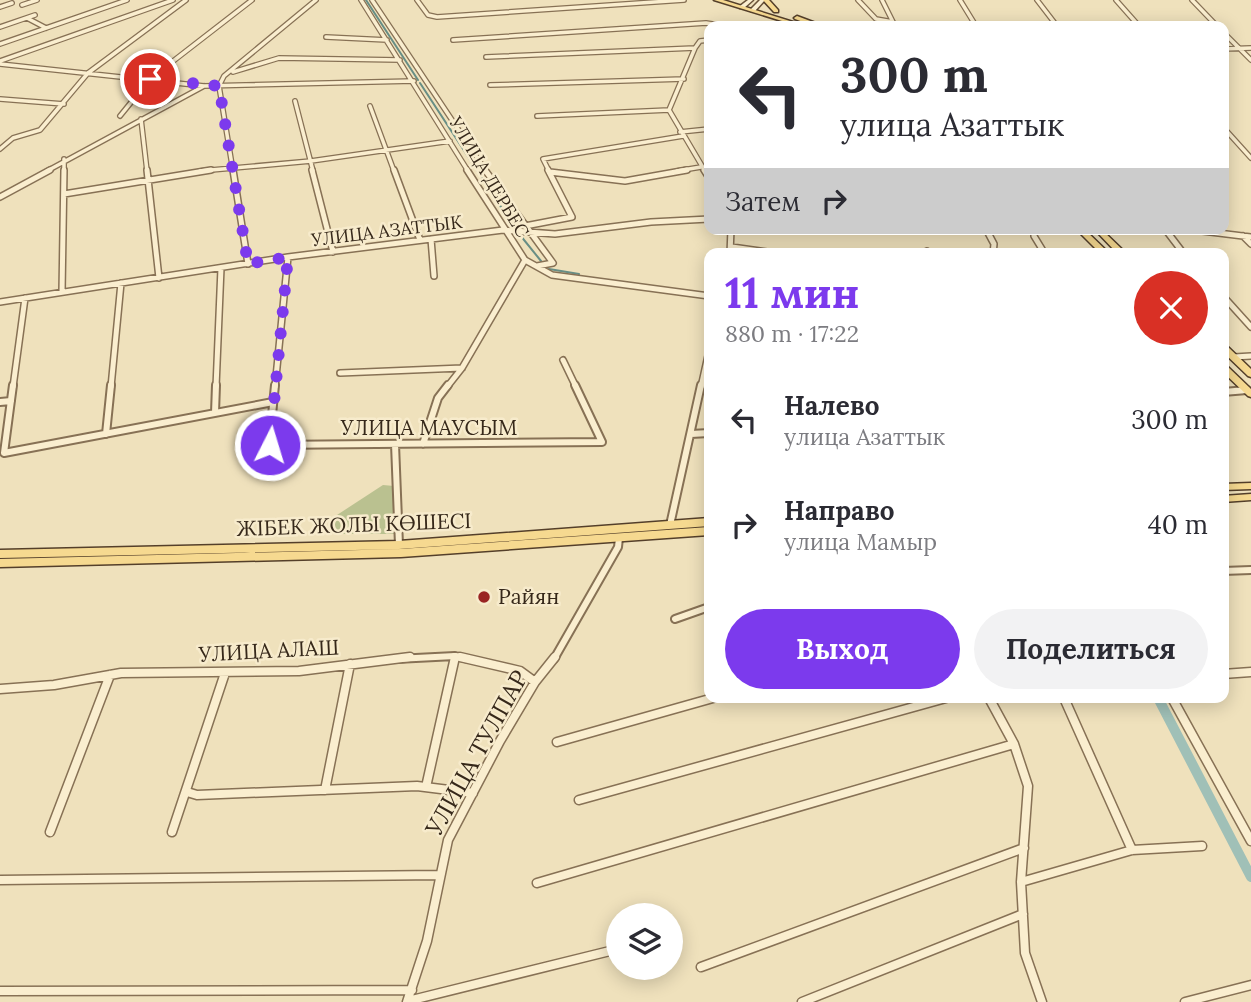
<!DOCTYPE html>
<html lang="ru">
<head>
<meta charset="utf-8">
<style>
  :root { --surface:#fff; --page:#f2f2f3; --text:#2b2b33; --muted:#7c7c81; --accent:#7c3aed }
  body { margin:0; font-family:Lora,serif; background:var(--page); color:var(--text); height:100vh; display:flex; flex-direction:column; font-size:26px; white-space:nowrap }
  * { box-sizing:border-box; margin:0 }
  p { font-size:23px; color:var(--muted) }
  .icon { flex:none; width:38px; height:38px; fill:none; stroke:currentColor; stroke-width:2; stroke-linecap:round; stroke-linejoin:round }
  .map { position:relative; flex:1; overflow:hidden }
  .sheet { position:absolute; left:704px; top:248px; width:525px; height:455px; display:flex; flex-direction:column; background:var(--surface); border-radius:14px; box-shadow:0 4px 18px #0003 }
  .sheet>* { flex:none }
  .banner { position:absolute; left:704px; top:21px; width:525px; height:214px; border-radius:14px; box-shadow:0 4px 18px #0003; background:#fff; color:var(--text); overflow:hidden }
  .controls { position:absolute; left:606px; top:903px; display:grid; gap:14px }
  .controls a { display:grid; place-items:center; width:77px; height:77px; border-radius:50%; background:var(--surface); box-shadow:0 4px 18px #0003; font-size:35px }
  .pin { position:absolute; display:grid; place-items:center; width:60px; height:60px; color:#fff; margin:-30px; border:4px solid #fff; border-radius:50%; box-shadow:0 2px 7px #0007 }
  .me { position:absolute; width:77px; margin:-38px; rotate:5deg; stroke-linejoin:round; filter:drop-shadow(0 0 5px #0008) }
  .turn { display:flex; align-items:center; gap:24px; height:147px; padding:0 21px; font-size:32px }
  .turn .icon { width:91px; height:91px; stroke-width:2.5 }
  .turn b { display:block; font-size:49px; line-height:60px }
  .then { display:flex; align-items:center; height:66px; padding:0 21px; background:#0003; gap:14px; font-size:26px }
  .round { display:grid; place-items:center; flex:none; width:74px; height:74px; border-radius:37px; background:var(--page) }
  .headline { display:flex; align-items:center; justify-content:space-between; height:119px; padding:0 21px }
  h1 { font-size:42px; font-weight:700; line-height:52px; color:var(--accent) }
  .cta { display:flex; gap:14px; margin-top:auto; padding:14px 21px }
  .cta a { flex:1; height:80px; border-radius:42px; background:var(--accent); color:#fff; font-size:28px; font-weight:700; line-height:80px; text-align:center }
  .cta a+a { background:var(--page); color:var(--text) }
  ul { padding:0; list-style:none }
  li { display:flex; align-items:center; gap:21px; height:105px; padding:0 21px }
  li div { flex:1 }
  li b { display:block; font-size:26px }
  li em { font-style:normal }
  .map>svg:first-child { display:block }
  .cemetery { fill:#bac190 }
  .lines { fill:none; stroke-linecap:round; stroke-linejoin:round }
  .stream { stroke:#688e85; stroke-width:2 }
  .canal { stroke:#a0c0b7; stroke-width:10 }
  .street-far3-casing { stroke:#877155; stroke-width:6 }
  .street-far2-casing { stroke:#877155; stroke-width:8 }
  .street-far1-casing { stroke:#877155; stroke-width:10 }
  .street-casing { stroke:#877155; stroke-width:11 }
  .secondary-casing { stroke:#695238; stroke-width:3 }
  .primary-casing { stroke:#543f2a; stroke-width:3 }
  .street-far3 { stroke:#faeecf; stroke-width:3.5 }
  .street-far2 { stroke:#faeecf; stroke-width:5 }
  .street-far1 { stroke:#faeecf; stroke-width:6 }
  .street { stroke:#faeecf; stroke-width:8 }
  .secondary { fill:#faeecf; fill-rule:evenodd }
  .primary { fill:#f6d990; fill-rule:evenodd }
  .route { stroke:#7c3aed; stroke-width:12; stroke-dasharray:0 21.6 }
  .poi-dot { fill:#992422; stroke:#f7ebcc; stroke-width:2.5 }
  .labels { text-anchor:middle; stroke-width:5; stroke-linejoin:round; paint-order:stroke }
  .far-street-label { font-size:18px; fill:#36281a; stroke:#f7ebcc }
  .street-label { font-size:21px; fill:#36281a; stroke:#f7ebcc }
  .poi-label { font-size:21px; fill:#36281a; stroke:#f7ebcc; text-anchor:start }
  .near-street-label { font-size:24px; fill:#36281a; stroke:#f7ebcc }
</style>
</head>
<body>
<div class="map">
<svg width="1251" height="1002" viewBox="0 0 1251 1002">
  <rect width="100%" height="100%" fill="#efe1bc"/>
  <path class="cemetery" d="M383 485 394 486 396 534H324L337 515Z"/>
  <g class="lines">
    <path class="stream" d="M366 0 418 80
      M420 83 516 230 541 261
      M549 269 579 274"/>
    <path class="canal" d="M1158 698 1251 877"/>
    <defs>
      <path id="street-far3" d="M361 0 468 171
        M372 0 486 171
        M417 0 428 15 437 17 684 0
        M858 0 876 19 893 22
        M882 0 895 26
        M960 0 976 26
        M1037 0 1057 26
        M1116 0 1139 26
        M1192 0 1217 26
        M22 5 37 0
        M0 7 12 3
        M27 18 46 28
        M0 27 35 15
        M1223 32 1251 60
        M326 37 387 40
        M453 40 706 23 725 26
        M0 44 127 0
        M1223 49 1251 48
        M486 57 695 48
        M0 61 173 0
        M0 64 204 86 414 81
        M233 72 279 58 400 60
        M490 85 684 79
        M0 99 64 104
        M295 101 313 171
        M370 106 394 171
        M120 116 150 79 252 0
        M537 116 669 110
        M141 119 147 171
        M1223 127 1251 158
        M680 132 709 129
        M0 149 13 138 40 130 88 73 186 0
        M47 171 204 86
        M64 171V159
        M200 171 311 161 450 141
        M233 171 219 86 224 76 316 0
        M549 171 543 159 683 136
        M677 171 701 167
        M705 171 669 110 695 48 700 41 709 40"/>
      <path id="street-far2" d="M147 170 159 278
        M233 170 248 264
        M312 170 333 252
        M394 170 420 240
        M485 170 553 263 537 266
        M704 170 709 178
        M550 172 625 181 687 170
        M64 194 211 170
        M0 197 50 170
        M525 226 572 217 548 170
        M986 229 994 244 993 254
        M1034 229V236L1045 254
        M1165 229 1184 254
        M1186 229 1251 237
        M1243 236 1251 244
        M431 239 434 276
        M732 247 782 254
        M730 254 731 229
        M926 254 927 251
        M525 260 552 275 709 296
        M62 292 64 170
        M1223 296 1251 327
        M0 302 288 257 503 230 555 234 651 222 709 219
        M1234 357 1251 356
        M563 360 576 387
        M340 373 462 368
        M13 387 25 298
        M111 387 121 283
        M216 387 221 268
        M275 387 288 257
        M447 387 462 368 525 260 467 170
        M701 387 709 351"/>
      <path id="street-far1" d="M13 385 4 453 273 402
        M275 385 269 445 602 442 575 385
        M1223 392 1247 390
        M0 402 11 401
        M215 413 216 385
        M106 434 111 385
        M691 434 709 433
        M395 444 399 545
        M423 444 438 398 448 385
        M670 525 701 385
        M1223 571 1251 570
        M675 619 709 607
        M396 659 455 656 468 659
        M454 659 455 656
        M554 659 618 547 619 538"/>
      <path id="street" d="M460 657 520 671 535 682
        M1223 674 1251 672
        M0 689 54 685 121 673 299 671 410 657
        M989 698 1014 744 1028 786 1021 882 1025 953 1042 1002
        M1064 698 1132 850
        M1172 698 1251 841
        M557 742 713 698
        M426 787 455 657
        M325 790 350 664
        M187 792 197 795 417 786 473 793
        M579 800 946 698
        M50 832 110 675
        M172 832 225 673
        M0 880 439 875
        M1021 882 1132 850 1202 846
        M537 883 1014 744
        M701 967 1024 848
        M0 991 412 990
        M408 1001 618 949
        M407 1002 427 941 448 840 500 741 535 682 555 657
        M802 1002 1023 914
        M1185 1002 1251 985"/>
      <path id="secondary" d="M748 0H753L744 8H740V6Z
        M760 0H765L755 11H751V9Z"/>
      <path id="primary" d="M714 0H723L806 26H798Z
        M763 0H769L778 10V12H774Z
        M797 16 821 25 822 26H814L795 19 794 18Z
        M1076 229H1084L1110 254H1101Z
        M1094 229H1101L1127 254H1118Z
        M1223 345H1226L1251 369V377L1248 376 1223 352Z
        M1223 364 1226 365 1251 389V397L1248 396 1223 372Z
        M1251 483V489L1223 490V484Z
        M1251 494V500L1223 502V496Z
        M709 518V526L399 549 0 558V550L399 541Z
        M709 527V535L401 557 0 567V559L401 549Z"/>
    </defs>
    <use href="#street-far3" class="street-far3-casing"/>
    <use href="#street-far2" class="street-far2-casing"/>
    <use href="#street-far1" class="street-far1-casing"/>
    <use href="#street" class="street-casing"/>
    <use href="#secondary" class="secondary-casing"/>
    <use href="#primary" class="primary-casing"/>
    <use href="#street-far3" class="street-far3"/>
    <use href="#street-far2" class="street-far2"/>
    <use href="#street-far1" class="street-far1"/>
    <use href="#street" class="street"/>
    <use href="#secondary" class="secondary"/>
    <use href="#primary" class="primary"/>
  </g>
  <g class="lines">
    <path class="route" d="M150 79 219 86 248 264 288 257 270 445"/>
  </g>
  <circle class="poi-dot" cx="484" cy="597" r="7"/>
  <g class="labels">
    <g class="far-street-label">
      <text transform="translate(489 177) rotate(59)" y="6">УЛИЦА ДЕРБЕС</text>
      <text transform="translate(387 231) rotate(-7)" y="6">УЛИЦА АЗАТТЫК</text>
    </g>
    <g class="street-label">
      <text x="429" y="435">УЛИЦА МАУСЫМ</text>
      <text transform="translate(354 525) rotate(-2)" y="7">ЖІБЕК ЖОЛЫ КӨШЕСІ</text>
      <text transform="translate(269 651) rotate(-3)" y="7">УЛИЦА АЛАШ</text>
    </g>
    <g class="poi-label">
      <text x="498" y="604">Райян</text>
    </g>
    <g class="near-street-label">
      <text transform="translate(477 753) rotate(-61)" y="8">УЛИЦА ТУЛПАР</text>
    </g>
  </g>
</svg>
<div class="controls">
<a><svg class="icon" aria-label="layers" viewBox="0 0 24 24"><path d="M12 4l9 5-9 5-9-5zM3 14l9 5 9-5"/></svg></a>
</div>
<div class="pin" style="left:150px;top:79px;background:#d93025"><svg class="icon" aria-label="arrive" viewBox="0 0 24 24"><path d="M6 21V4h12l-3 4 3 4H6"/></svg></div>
<svg class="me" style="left:270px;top:445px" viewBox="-20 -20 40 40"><circle r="17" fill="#7c3aed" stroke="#fff" stroke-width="3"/><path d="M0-11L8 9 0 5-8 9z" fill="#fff"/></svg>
<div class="banner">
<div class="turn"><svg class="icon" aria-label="left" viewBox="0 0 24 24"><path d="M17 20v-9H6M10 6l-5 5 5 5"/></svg><div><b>300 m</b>улица Азаттык</div></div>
<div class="then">Затем<svg class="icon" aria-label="right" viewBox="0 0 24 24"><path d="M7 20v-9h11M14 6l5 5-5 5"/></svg></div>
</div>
<section class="sheet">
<div class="headline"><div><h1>11 мин</h1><p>880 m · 17:22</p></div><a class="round" style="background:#d93025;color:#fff"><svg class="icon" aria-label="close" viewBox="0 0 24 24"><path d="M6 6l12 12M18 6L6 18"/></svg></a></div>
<ul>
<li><svg class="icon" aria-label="left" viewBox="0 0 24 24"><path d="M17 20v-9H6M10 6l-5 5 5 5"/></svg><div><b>Налево</b><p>улица Азаттык</p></div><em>300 m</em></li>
<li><svg class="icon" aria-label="right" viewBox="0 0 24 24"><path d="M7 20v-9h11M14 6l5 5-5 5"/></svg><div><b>Направо</b><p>улица Мамыр</p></div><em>40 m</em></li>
</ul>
<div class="cta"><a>Выход</a><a>Поделиться</a></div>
</section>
</div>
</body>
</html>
